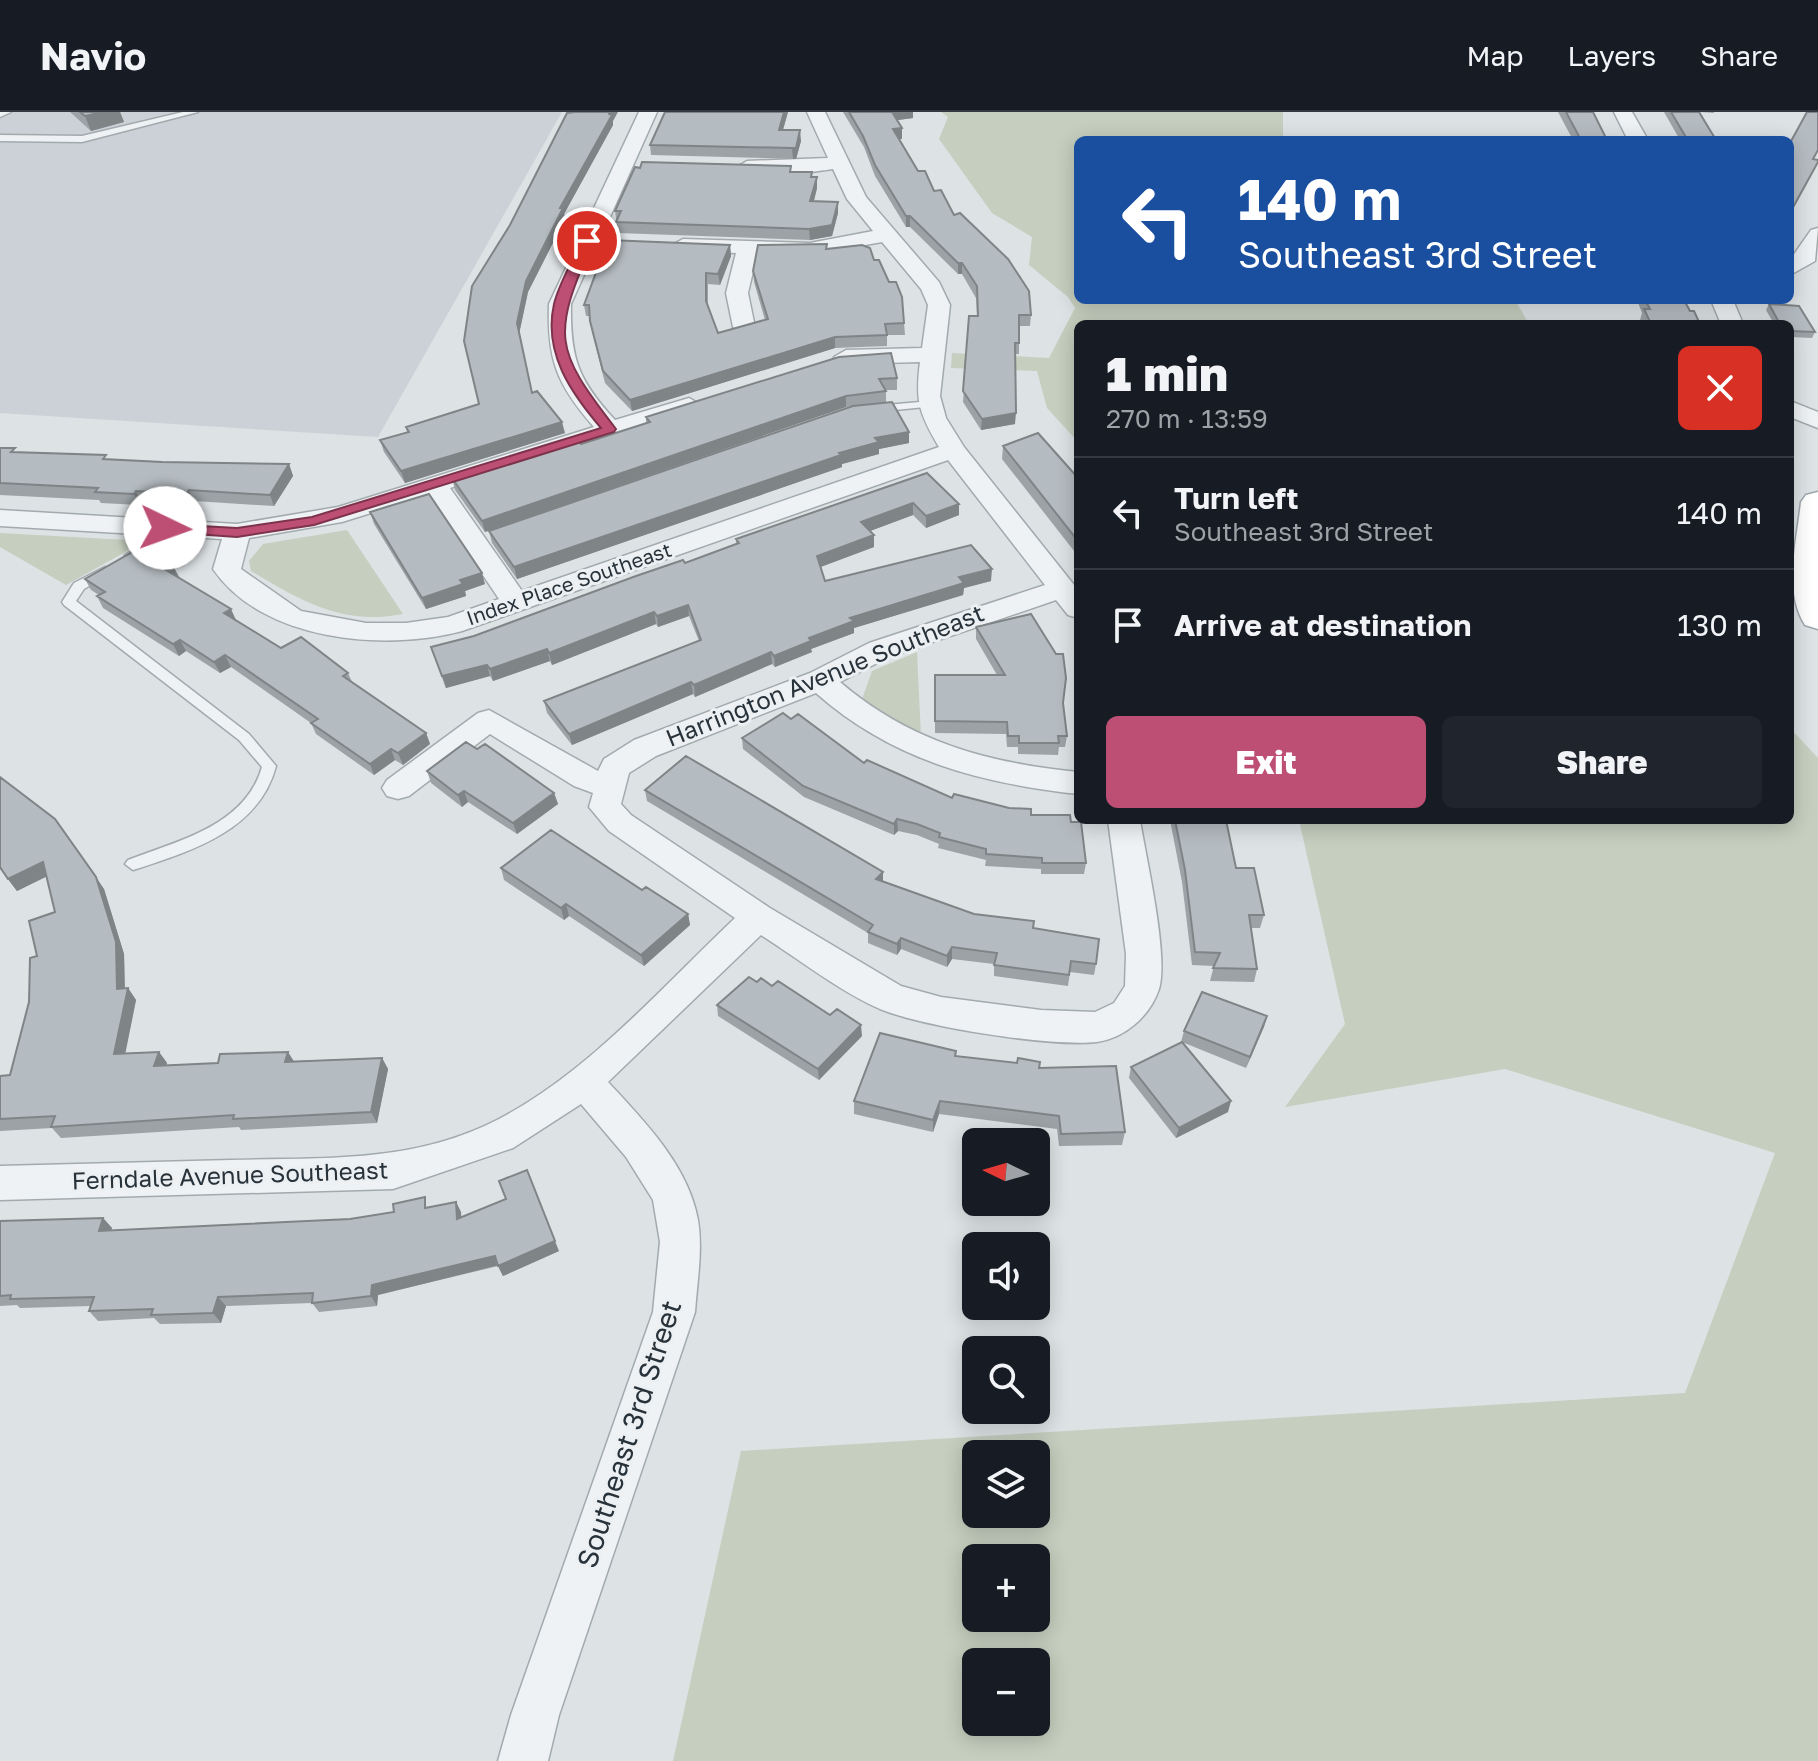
<!DOCTYPE html>
<html lang="en">
<head>
<meta charset="utf-8">
<style>
  :root { --surface:#171b24; --page:#20242c; --text:#f1f3f6; --muted:#9ea1a6; --line:#363941; --accent:#be4f74 }
  body { margin:0; font-family:"Golos Text",sans-serif; background:var(--page); color:var(--text); height:100vh; display:flex; flex-direction:column; font-size:30px; white-space:nowrap }
  * { box-sizing:border-box; margin:0 }
  p { font-size:26px; color:var(--muted) }
  .icon { flex:none; width:44px; height:44px; fill:none; stroke:currentColor; stroke-width:2; stroke-linecap:round; stroke-linejoin:round }
  .map { position:relative; flex:1; overflow:hidden }
  .panel { position:absolute; left:1074px; top:208px; width:720px; height:504px; display:flex; flex-direction:column; background:var(--surface); border-radius:12px; box-shadow:0 4px 20px #0003 }
  .panel>* { flex:none }
  .banner { position:absolute; left:1074px; top:24px; width:720px; height:168px; border-radius:12px; box-shadow:0 4px 20px #0003; background:#1a4fa0; color:#fff; overflow:hidden }
  .needle { width:52px; rotate:275deg }
  .fabs { position:absolute; left:962px; top:1016px; display:grid; gap:16px }
  .fabs a { display:grid; place-items:center; width:88px; height:88px; border-radius:12px; background:var(--surface); box-shadow:0 4px 20px #0003; font-size:40px }
  .pin { position:absolute; display:grid; place-items:center; width:68px; height:68px; color:#fff; margin:-34px; border:4px solid #fff; border-radius:50%; box-shadow:0 2px 8px #0007 }
  .me { position:absolute; width:88px; margin:-44px; rotate:93deg; stroke-linejoin:round; filter:drop-shadow(0 0 6px #0008) }
  .turn { display:flex; align-items:center; gap:28px; height:168px; padding:0 32px; font-size:36px }
  .turn .icon { width:104px; height:104px; stroke-width:2.5 }
  .turn b { display:block; font-size:56px; line-height:68px }
  .round { display:grid; place-items:center; flex:none; width:84px; height:84px; border-radius:12px; background:var(--page) }
  .headline { display:flex; align-items:center; justify-content:space-between; height:136px; padding:0 32px }
  h1 { font-size:48px; font-weight:800; line-height:60px }
  .primary-button { display:flex; gap:16px; margin-top:auto; padding:16px 32px }
  .primary-button a { flex:1; height:92px; border-radius:12px; background:var(--accent); color:#fff; font-size:32px; font-weight:800; line-height:92px; text-align:center }
  .primary-button a+a { background:var(--page); color:var(--text) }
  ul { padding:0; list-style:none }
  li { display:flex; align-items:center; gap:24px; height:112px; padding:0 32px; border-top:2px solid var(--line) }
  li div { flex:1 }
  li b { display:block; font-size:30px }
  li em { font-style:normal }
  header { display:flex; align-items:center; gap:48px; box-sizing:border-box; height:112px; padding:0 40px; background:var(--surface); border-bottom:2px solid var(--line) }
  header strong { font-size:38px }
  nav { display:flex; gap:44px; margin-inline-start:auto; font-size:28px }
  .map>svg:first-child { display:block }
  .built { fill:#cbd1d6 }
  .green { fill:#c6cebf; fill-rule:evenodd }
  .lines { fill:none; stroke-linecap:round; stroke-linejoin:round }
  .service-casing { stroke:#a3aaae; stroke-width:3 }
  .minor-casing { stroke:#a3aaae; stroke-width:3 }
  .primary-casing { stroke:#9ea8af; stroke-width:3 }
  .service { fill:#eff2f4; fill-rule:evenodd }
  .minor { fill:#eff2f4; fill-rule:evenodd }
  .primary { fill:#fff; fill-rule:evenodd }
  .wall { fill:#9ca2a6 }
  .shaded-wall { fill:#7f8487 }
  .building { fill:#b5bcc1; stroke:#7f8487; stroke-width:2 }
  .route { fill:#be4f74; stroke:#7c334b; stroke-width:2 }
  .labels { text-anchor:middle; stroke-width:6; stroke-linejoin:round; paint-order:stroke }
  .far-street-label { font-size:20px; fill:#28323a; stroke:#ecf0f3 }
  .street-label { font-size:24px; fill:#28323a; stroke:#ecf0f3 }
  .near-street-label { font-size:28px; fill:#28323a; stroke:#ecf0f3 }
</style>
</head>
<body>
<header>
<strong>Navio</strong>
<nav><a>Map</a><a>Layers</a><a>Share</a></nav>
</header>
<div class="map">
<svg width="1818" height="1649" viewBox="0 0 1818 1649">
  <rect width="100%" height="100%" fill="#dde2e5"/>
  <path class="built" d="M0 0H562L378 325 0 301Z"/>
  <path class="green" d="M941 0H1283V28H1078V188H1515L1529 212H1078V330L1047 296 1037 259 951 256 952 241 1049 246 1075 196 1068 185 1029 153 1032 125 992 101 939 27 948 5Z
    M347 418 403 502C343 514 301 489 251 459L249 449 263 432Z
    M0 421 145 429 66 473 0 435Z
    M917 540 921 624 862 587 872 559Z
    M1790 616 1818 646V1649H673L741 1339 1685 1281 1775 1041 1505 957 1285 995 1345 912 1299 708H1790ZM1036 1342V1402H976V1342ZM976 1446H1036V1506H976ZM976 1550H1036V1610H976Z"/>
  <g class="lines">
    <defs>
      <path id="service" d="M0 0H11L0 5Z
        M183 0H198L82 30 0 29V23L82 24Z
        M931 289 935 290V294L875 300 869 297 875 294Z
        M165 412 171 416C161 431 145 451 125 449V443L150 429 161 413Z
        M105 455 111 459 110 462 84 477 76 489 249 622 276 654C259 719 191 739 133 758L125 752 128 748C179 728 245 714 262 655L239 628 64 493 62 490 74 471Z"/>
      <path id="minor" d="M639 0H657L571 192C570 246 578 268 615 308L689 286 701 293 698 298 450 376 522 479 939 335C919 301 915 289 920 250L846 252 834 245 846 238 922 236 928 193 921 177 882 130 810 143 757 142 748 181 755 215 744 222 733 215 726 181 736 141 683 139 672 133 683 127 810 131 873 119 847 87 833 57C813 60 751 69 737 55L747 49 828 46 807 0H825L866 85 939 170 950 193 940 284 946 306 964 335 1078 478V506L1068 503 1056 488 889 545 840 570C910 630 988 651 1078 660V682C979 671 892 648 816 581L656 644 629 661 621 692 631 703 770 796 901 874 941 885 1041 898 1095 900 1114 891 1125 874 1126 842 1108 708H1140C1146 746 1169 844 1159 877 1150 904 1125 926 1097 930 1050 935 924 915 880 897 839 879 799 847 761 823L608 970C644 1009 688 1053 698 1108 703 1138 697 1170 695 1200L559 1603 548 1649H498L511 1603 653 1200 660 1130 653 1088 626 1045 581 992 513 1036 393 1077 0 1088V1054C77 1052 154 1050 231 1048 326 1045 412 1052 499 1007 590 959 661 876 735 806L609 719 589 695 593 681 574 674 490 622 409 684 398 687 387 684 382 676 387 668 478 601 489 598 598 659 604 647 634 628 810 561 869 531 1045 473 948 348 462 519C384 540 262 529 213 457L222 427 0 414V398L237 412 338 395 594 315C557 273 547 248 549 192ZM429 383 499 487 448 505 406 511H366L301 499 241 457 249 426 342 410Z
        M1614 0H1632L1648 28H1628Z
        M1818 116 1815 149 1790 163V148L1811 118Z
        M1711 188H1733L1743 212H1721Z
        M1790 289 1818 300V316L1790 305Z"/>
      <path id="primary" d="M1818 380V517L1805 513C1783 479 1797 428 1801 390L1806 383Z"/>
    </defs>
    <use href="#service" class="service-casing"/>
    <use href="#minor" class="minor-casing"/>
    <use href="#primary" class="primary-casing"/>
    <use href="#service" class="service"/>
    <use href="#minor" class="minor"/>
    <use href="#primary" class="primary"/>
  </g>
  <path class="wall" d="M70 0H120L124 10 91 19Z
    M665 0H788L783 18 801 29 796 47 651 43 650 33Z
    M843 0H913V6L897 8 902 16V27H898L918 59 954 103 1031 203 1030 214H1019V242H1015V312L981 318 963 290 969 204H977L976 186 962 162H958L910 115H906L875 64 864 35Z
    M1558 0H1593L1607 28H1573Z
    M1664 0H1714V1L1700 0 1716 28H1680Z
    M613 9V13L564 102 565 107 528 180 519 222 532 281 565 321 405 371 384 340 380 328 407 320 406 315 479 292 464 229Z
    M640 56 812 60V65H817V76L814 89 838 101 832 124 810 128 618 121 615 99Z
    M730 133 731 144 720 173 708 172V193L718 221 765 208 754 170 753 159 827 137 874 148 904 211 905 223H887V234L835 236 632 299 605 271 592 220 590 204H586L584 193Z
    M1637 188H1684L1690 199 1700 212H1642L1640 208 1642 201Z
    M1769 192 1815 220 1812 226 1790 225V212H1774L1766 198Z
    M839 245 897 266V278H886V291L846 295 485 420 455 378 452 366 581 332 646 311V305Z
    M853 294 909 331 879 337V342L842 352V355L517 467 492 431 489 419Z
    M1003 334 1078 366V444L1002 347Z
    M0 336 18 341 108 347 162 350 289 352 293 364 274 394 194 389 191 393 141 390 139 393 101 391 99 388 0 383Z
    M927 361 959 403 926 416 913 403 870 419 874 435 820 455 825 469H991L964 476 963 483 854 516V521L811 537 812 540 775 555 772 552 695 585 693 582 572 633 547 601 544 589 699 529 689 504 658 515 656 512 552 553 550 549 493 569 490 564 446 576 431 535 474 524 685 451 736 432V427Z
    M370 400 485 472 465 479 466 484 426 497 374 412Z
    M173 454 179 465 236 508 281 536 348 561 352 570 426 621 430 632 403 653 395 648 374 663 316 622 311 611 231 555 220 561 186 539 179 544 103 496 97 484 99 483 91 478 85 467Z
    M976 515 1063 591 1067 624 1065 635H1059L1058 643 1018 642V635H1007L1006 622 935 621V563H997L976 527Z
    M791 607 864 651 952 686 1031 703 1071 710 1086 751 1084 762H1041V757L985 754 986 748 938 736 939 732 917 723 898 719 894 723 804 685 743 637 742 626Z
    M427 659 554 681 558 692 517 722 468 690 462 695 431 671Z
    M0 665 104 777 124 842 125 876H128L136 888 125 941 159 940 167 951 166 953 382 946 388 957 377 1011 241 1018 239 1015 61 1026 52 1016 0 1019V964L10 963 29 890 37 844 55 800 46 765 17 779 0 757Z
    M645 678 883 769 974 802 1033 816 1096 852 1094 863 1070 860 1068 874 994 864V852L952 847 947 855 901 837 897 843 868 831V821L647 689Z
    M1170 708H1226L1236 756 1264 803 1260 816H1251L1257 857 1254 870 1210 869 1214 854 1192 853 1182 770Z
    M501 756 642 778 688 802 690 813 644 854 569 804 564 808 504 768Z
    M757 870 772 874 862 924 819 968 718 904 717 893Z
    M1267 904 1246 956 1182 930 1228 1000 1176 1026 1129 966 1131 955 1181 930 1184 919Z
    M956 939V944L1039 956 1125 1020 1122 1033 1059 1034 1057 1017 939 1002 933 1020 854 1002V989Z
    M456 1090 461 1100V1106L559 1139 503 1164 498 1154 378 1183 377 1194 319 1200 312 1191 226 1194 221 1211 160 1212 154 1206 98 1209 89 1199 91 1194 20 1196 17 1193 0 1194V1109L103 1106 112 1116 111 1118 256 1112 350 1107 430 1095Z"/>
  <path class="shaded-wall" d="M103 0H120L124 10 91 19 85 4Z
    M610 0H618L613 9V13L564 102 565 107 528 180 519 222 517 211 526 169 560 96Z
    M784 0H788L780 28 779 18Z
    M891 0H913V6L891 9Z
    M902 16V27L893 28V17Z
    M800 18 801 29 796 47H793L792 36Z
    M817 65V76L811 100 810 89Z
    M838 90V101L832 124 810 128 809 117Z
    M906 104H910V115H906Z
    M730 133 731 144 720 173 718 162Z
    M958 151H962V162H958Z
    M835 225V236L632 299 630 288Z
    M846 284V295L485 420 482 409Z
    M1016 301 1015 312 981 318 982 307Z
    M562 310 565 321 405 371 401 359Z
    M909 320V331L879 337V342L842 352V355L517 467 514 455 839 341 875 326Z
    M289 352 293 364 274 394 270 383Z
    M189 378 194 389 191 393 186 382Z
    M136 379 141 390 139 393 134 382Z
    M913 391V403L862 422 861 410Z
    M959 392V403L926 416V404Z
    M874 423V435L818 456 817 444Z
    M173 454 179 465 166 458Z
    M992 457 991 469 964 476 963 483 854 516V521L811 537 812 540 775 555 774 544 850 506 959 465Z
    M482 461 485 472 465 479 466 484 426 497 422 486 460 468Z
    M688 493 689 504 658 515 657 504Z
    M231 497 236 508 224 501Z
    M654 500 656 512 552 553 549 541Z
    M180 528 186 539 179 544 173 532Z
    M547 537 550 549 493 569 490 557Z
    M771 540 772 552 695 585 694 573Z
    M225 543 231 555 220 561 214 550Z
    M487 553 490 564 446 576 442 564Z
    M691 570 693 582 572 633 569 622Z
    M426 621 430 632 403 653 398 641Z
    M391 637 395 648 374 663 370 652Z
    M464 679 468 690 462 695 458 683Z
    M554 681 558 692 517 722 513 711Z
    M897 707 898 719 894 723V712Z
    M43 750 51 762 17 779 8 767Z
    M883 760V772L876 767Z
    M96 765 104 777 124 842 125 888 128 876 136 888 123 953 114 942 117 877Z
    M566 792 569 804 564 808 561 796Z
    M688 802 690 813 644 854 641 843Z
    M901 826V837L897 843V832Z
    M952 835V847L947 855V844Z
    M1267 904 1264 915 1246 956 1250 945Z
    M861 913 862 924 819 968 818 957Z
    M159 940 167 951 162 965 154 954Z
    M288 940 295 951 285 950Z
    M382 946 388 957 377 1011 371 1000Z
    M940 989 939 1002 933 1020V1008Z
    M1231 989 1228 1000 1176 1026 1179 1016Z
    M456 1090 461 1100 462 1117 457 1107Z
    M103 1106 112 1116 108 1129 99 1119Z
    M555 1129 559 1139 503 1164 498 1154Z
    M495 1144 499 1153 378 1183 377 1194 371 1184 372 1173Z
    M218 1185 226 1194 221 1211 213 1201Z"/>
  <path class="building" d="M80 0H103L85 4Z
    M575 0H610L609 2 612 3 560 96H563L526 169 517 211 532 281 537 279 562 310 401 359 380 328 409 320 406 315 479 292 464 229 472 174 510 113 567 1Z
    M665 0H784L779 18H800L796 36H792L650 33Z
    M849 0H892L902 16 893 17 918 59H925L934 79 941 78 954 103 960 101 1008 147 1029 179 1031 203H1019V231H1015L1016 301 982 307 963 279 969 204H978L977 174 962 151H958L910 104H906L875 53 863 24Z
    M1566 0H1593L1607 28H1581Z
    M1671 0H1699L1716 28H1683L1682 27H1687Z
    M1807 0H1818V38L1813 47 1818 48V50L1791 99 1793 112H1790V31Z
    M642 50 791 54 790 60H812L811 65H817L810 89 838 90 832 113 809 117 616 110 621 99H615L635 55 640 56Z
    M608 128 730 133 718 162 706 161V189L718 221 768 207 753 159 758 133 827 132 826 137 862 133 870 136 874 148H879L889 170H896L902 185 904 211 885 212 887 223 835 225 630 288 603 259 590 209 589 193H584Z
    M1645 188H1684L1690 199H1694L1700 212H1651L1644 197H1650Z
    M1769 192 1799 194 1815 220 1790 219V212H1780Z
    M891 241 897 266 879 267 886 279 846 284 482 409 452 366 577 327 581 332 650 310 646 305 839 245Z
    M892 290 909 320 875 326 879 330 839 341 841 343 514 455 489 419 853 294Z
    M1038 321 1078 366V429L1003 334Z
    M0 336H15L11 340 106 343 103 347 162 350 289 352 270 383 189 378 186 382 136 379 134 382 95 380 98 376 0 371Z
    M927 361 959 392 926 404 913 391 861 410 874 423 817 444 825 469 971 433 992 457 959 465 964 471 850 506 854 509 809 526 811 529 774 544 771 540 694 573 691 570 569 622 544 589 701 528 688 493 657 504 654 500 549 541 547 537 490 557 487 553 442 564 431 535 474 524 636 464 683 448 685 451 739 431 736 427Z
    M429 382 482 461 460 468 463 472 422 486 370 400Z
    M143 434 173 454 166 458 231 497 224 501 281 536 301 525 348 561 343 564 426 621 398 641 391 637 370 652 311 611 318 607 225 543 214 550 180 528 173 532 97 484 105 480 85 467Z
    M1031 502 1056 542H1063L1066 566 1063 591 1067 624H1058L1059 631H1019V624H1008L1007 610 935 609V563H1005L976 515Z
    M783 601 791 607 798 602 864 651 867 648 952 686 954 682 1009 696 1031 697V703H1070L1071 710H1081L1086 751H1042V746L986 742V737L939 725 940 721 917 712 897 707 894 712 803 674 742 626Z
    M466 630 477 637 485 632 554 681 513 711 464 679 458 683 427 659Z
    M686 644 883 760 876 767 974 802 1034 809 1033 816 1099 827 1096 852 1071 849 1069 863 994 853 997 841 952 835 947 844 901 826 897 832 868 820 873 813 645 678Z
    M0 665 55 707 96 765 116 830 117 877 128 876 114 942 159 940 154 954 218 951 220 942 288 940 285 950 382 946 371 1000 233 1007 234 1003 51 1015 55 1004 0 1007V964L10 963 29 890 30 846 37 844 29 809 55 800 43 750 8 767 0 755Z
    M1175 708H1226L1236 756H1254L1264 803H1249L1257 857 1213 856 1220 841 1195 840 1185 758Z
    M551 718 642 778 646 775 688 802 641 843 566 792 561 796 501 756Z
    M749 865 757 870 761 866 772 874 778 869 830 903 837 897 861 913 818 957 717 893Z
    M1202 880 1267 904 1250 945 1184 919Z
    M880 921 956 939 955 944 1017 951 1018 946 1040 950 1039 956 1116 954 1125 1020 1061 1022 1059 1004 940 989 933 1008 854 989Z
    M1182 930 1231 989 1179 1016 1131 955Z
    M527 1058 555 1129 498 1154 495 1144 372 1173 371 1184 312 1191 313 1181 218 1185 213 1201 151 1203 153 1197 89 1199 94 1185 10 1187 11 1183 0 1184V1109L103 1106 99 1119 350 1107 394 1100 393 1092 425 1085V1096L456 1090 457 1107 506 1087 499 1069Z"/>
  <path class="route" d="M587 125 593 129C552 224 553 236 616 317L614 320 314 413 237 425 165 420 158 416 165 412 237 416 312 405 601 316C571 281 543 241 554 192 559 171 573 149 581 129Z"/>
  <g class="labels">
    <g class="far-street-label">
      <text transform="translate(569 472) rotate(-19)" y="7">Index Place Southeast</text>
    </g>
    <g class="street-label">
      <text transform="translate(825 564) rotate(-22)" y="8">Harrington Avenue Southeast</text>
      <text transform="translate(230 1064) rotate(-2)" y="8">Ferndale Avenue Southeast</text>
    </g>
    <g class="near-street-label">
      <text transform="translate(629 1322) rotate(-72)" y="10">Southeast 3rd Street</text>
    </g>
  </g>
</svg>
<div class="fabs">
<a><svg class="needle" viewBox="-14 -14 28 28"><path d="M0-13l5 13h-10z" fill="#e53935"/><path d="M0 13l5-13h-10z" fill="#9ea1a6"/></svg></a>
<a><svg class="icon" aria-label="sound" viewBox="0 0 24 24"><path d="M4 9h4l5-4v14l-5-4H4zM17 9q2 3 0 6"/></svg></a>
<a><svg class="icon" aria-label="search" viewBox="0 0 24 24"><circle cx="10" cy="10" r="6"/><path d="M15 15l6 6"/></svg></a>
<a><svg class="icon" aria-label="layers" viewBox="0 0 24 24"><path d="M12 4l9 5-9 5-9-5zM3 14l9 5 9-5"/></svg></a>
<a>+</a>
<a>−</a>
</div>
<div class="pin" style="left:587px;top:129px;background:#d93025"><svg class="icon" aria-label="arrive" viewBox="0 0 24 24"><path d="M6 21V4h12l-3 4 3 4H6"/></svg></div>
<svg class="me" style="left:165px;top:416px" viewBox="-20 -20 40 40"><circle r="19" fill="#fff"/><path d="M0-13L10 11 0 6-10 11z" fill="#be4f74"/></svg>
<div class="banner">
<div class="turn"><svg class="icon" aria-label="left" viewBox="0 0 24 24"><path d="M17 20v-9H6M10 6l-5 5 5 5"/></svg><div><b>140 m</b>Southeast 3rd Street</div></div>
</div>
<section class="panel">
<div class="headline"><div><h1>1 min</h1><p>270 m · 13:59</p></div><a class="round" style="background:#d93025;color:#fff"><svg class="icon" aria-label="close" viewBox="0 0 24 24"><path d="M6 6l12 12M18 6L6 18"/></svg></a></div>
<ul>
<li><svg class="icon" aria-label="left" viewBox="0 0 24 24"><path d="M17 20v-9H6M10 6l-5 5 5 5"/></svg><div><b>Turn left</b><p>Southeast 3rd Street</p></div><em>140 m</em></li>
<li><svg class="icon" aria-label="arrive" viewBox="0 0 24 24"><path d="M6 21V4h12l-3 4 3 4H6"/></svg><div><b>Arrive at destination</b></div><em>130 m</em></li>
</ul>
<div class="primary-button"><a>Exit</a><a>Share</a></div>
</section>
</div>
</body>
</html>
